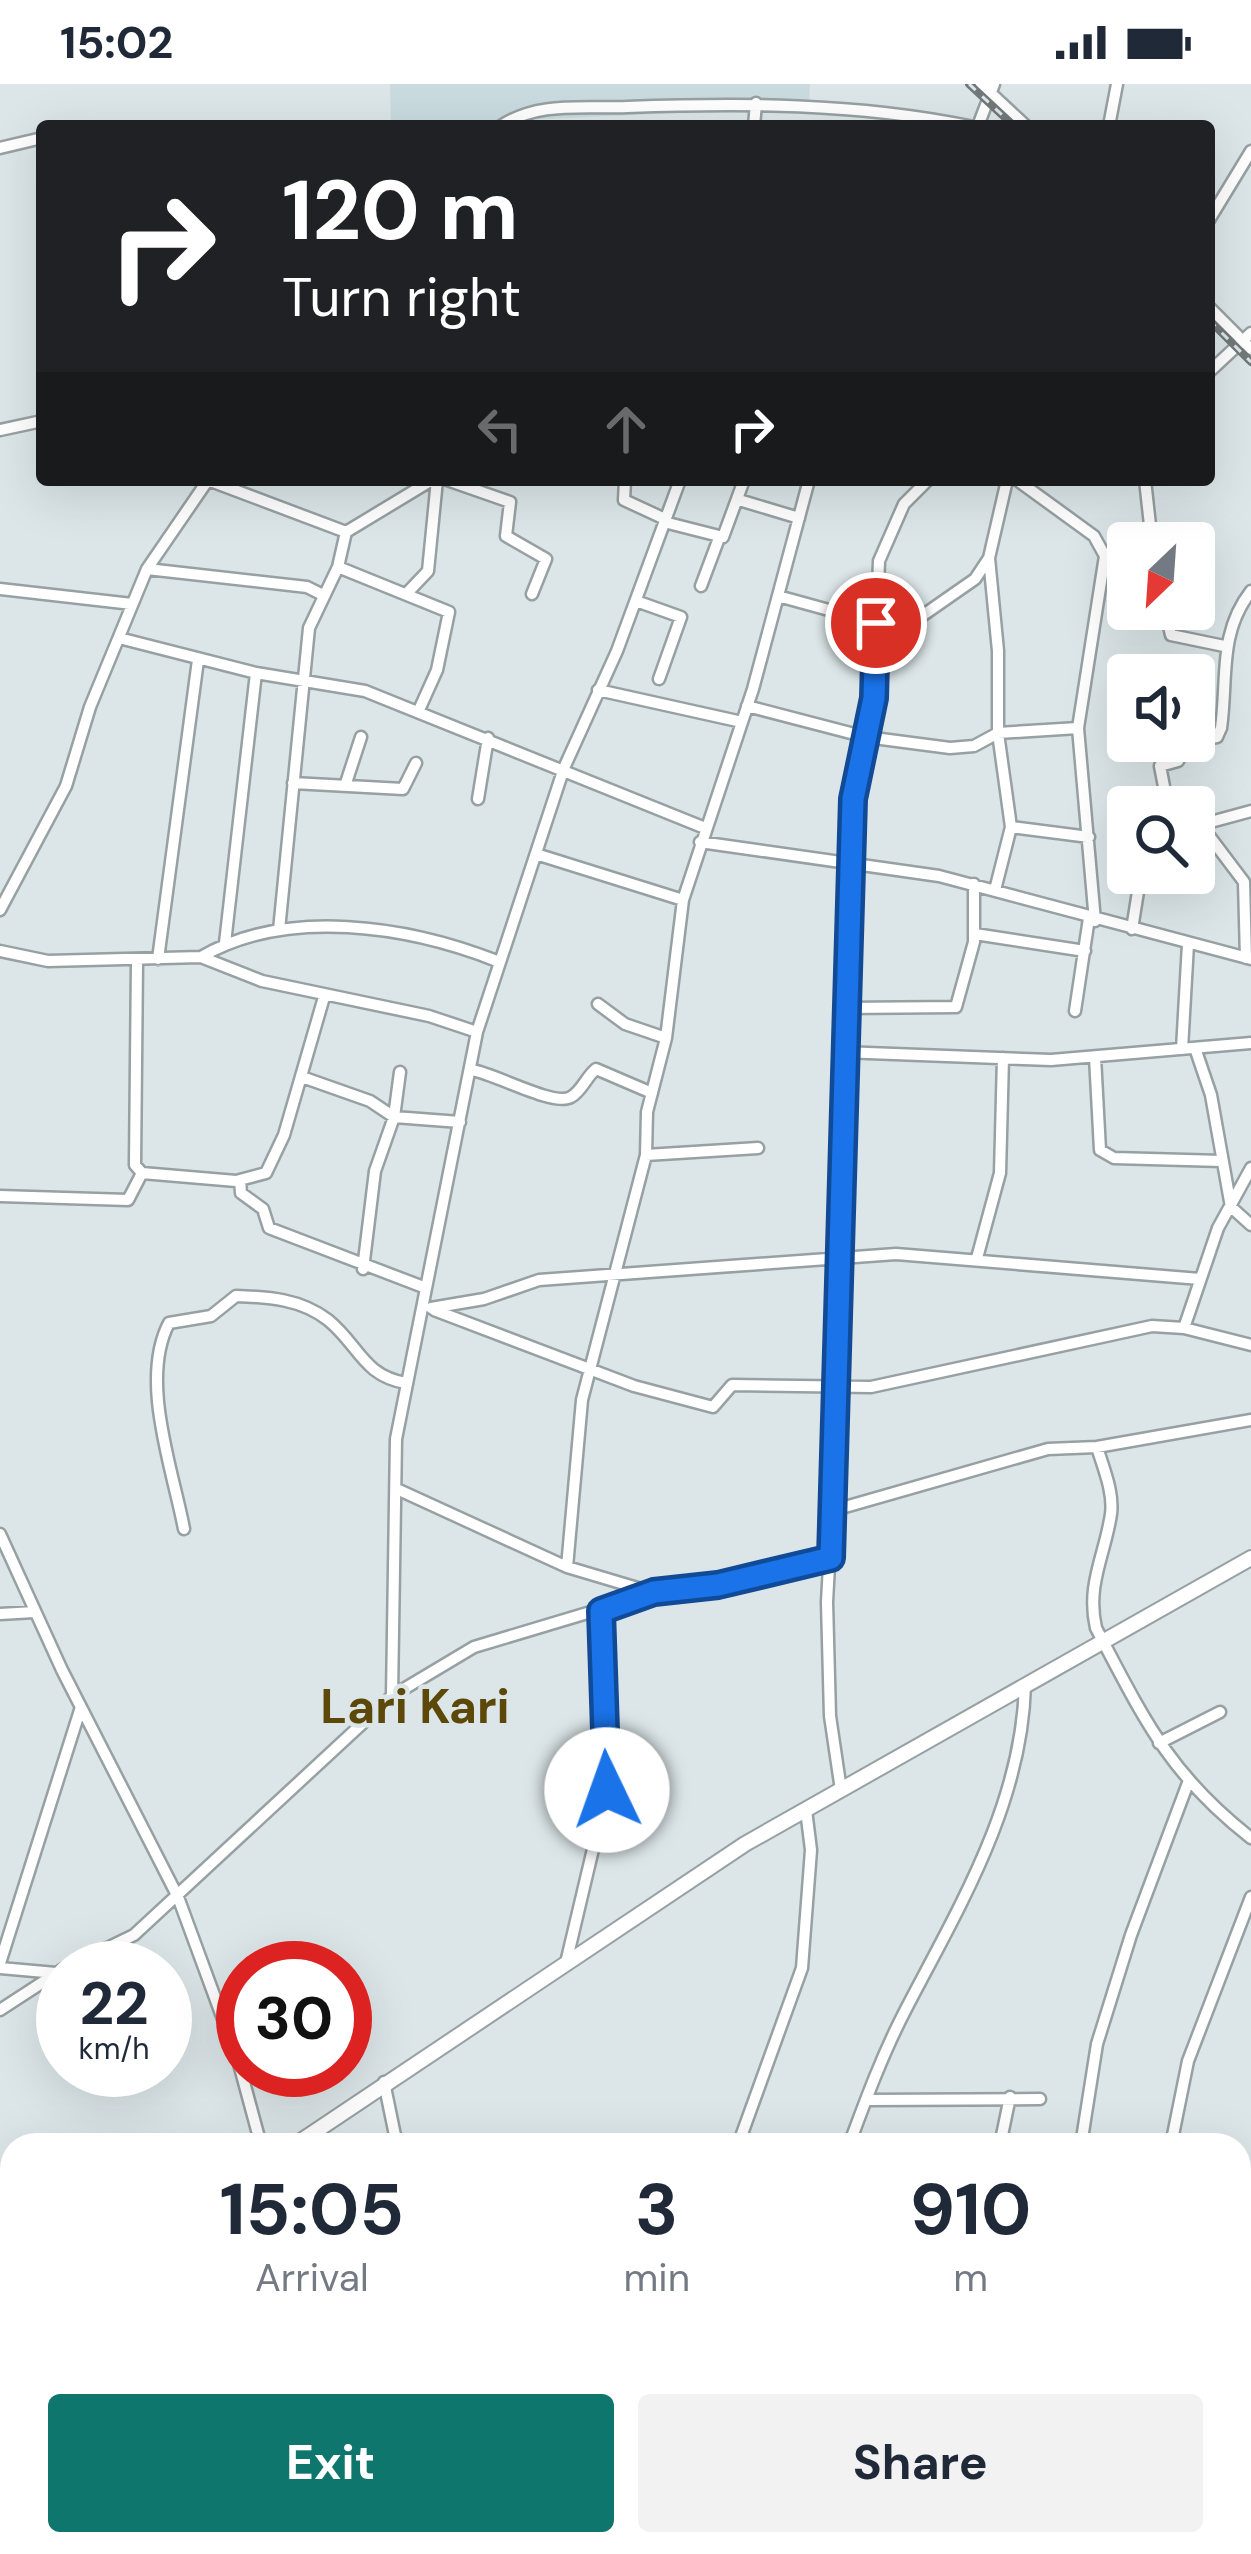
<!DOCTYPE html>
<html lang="en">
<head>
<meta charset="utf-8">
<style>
  :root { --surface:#fff; --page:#f2f2f3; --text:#1f2937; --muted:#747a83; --accent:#0f766e }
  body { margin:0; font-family:"DM Sans",sans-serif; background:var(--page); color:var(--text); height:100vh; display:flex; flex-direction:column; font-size:45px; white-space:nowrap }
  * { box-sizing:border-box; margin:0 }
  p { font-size:39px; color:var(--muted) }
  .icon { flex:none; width:66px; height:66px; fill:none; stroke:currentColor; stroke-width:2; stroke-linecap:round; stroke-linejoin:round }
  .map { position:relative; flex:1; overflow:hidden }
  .panel { position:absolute; left:0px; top:2049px; width:1251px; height:423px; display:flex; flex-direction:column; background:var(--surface); border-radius:36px 36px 0 0; box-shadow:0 12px 48px #0002 }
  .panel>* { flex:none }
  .hud { position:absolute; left:36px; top:36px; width:1179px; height:366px; border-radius:12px; box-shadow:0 12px 48px #0002; background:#202124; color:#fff; overflow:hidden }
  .needle { width:78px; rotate:205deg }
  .buttons { position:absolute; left:1107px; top:438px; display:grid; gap:24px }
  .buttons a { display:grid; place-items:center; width:108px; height:108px; border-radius:12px; background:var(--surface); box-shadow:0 12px 48px #0002; font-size:60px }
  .speed { position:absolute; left:36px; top:1857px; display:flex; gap:24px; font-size:60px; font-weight:700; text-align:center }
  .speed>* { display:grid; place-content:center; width:156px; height:156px; border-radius:50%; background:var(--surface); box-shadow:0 12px 48px #0002; line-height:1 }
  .speed small { font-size:30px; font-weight:400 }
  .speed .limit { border:18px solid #d22; background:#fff; color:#111 }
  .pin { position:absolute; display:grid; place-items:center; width:102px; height:102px; color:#fff; margin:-51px; border:6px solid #fff; border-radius:50%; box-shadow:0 3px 12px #0007 }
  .me { position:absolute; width:132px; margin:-66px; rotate:357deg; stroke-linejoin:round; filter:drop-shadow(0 0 9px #0008) }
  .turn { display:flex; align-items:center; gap:42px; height:252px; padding:0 48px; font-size:54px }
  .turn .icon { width:156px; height:156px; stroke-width:2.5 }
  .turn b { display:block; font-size:84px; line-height:102px }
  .lanes { display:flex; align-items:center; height:114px; padding:0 48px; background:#0003; justify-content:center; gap:60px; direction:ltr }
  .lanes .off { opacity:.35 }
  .eta { display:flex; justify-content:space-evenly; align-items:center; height:204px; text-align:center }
  .eta b { font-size:72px; font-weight:700; line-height:84px }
  .cta { display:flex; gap:24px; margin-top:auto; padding:24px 48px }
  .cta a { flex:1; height:138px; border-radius:12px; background:var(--accent); color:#fff; font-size:48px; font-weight:700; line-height:138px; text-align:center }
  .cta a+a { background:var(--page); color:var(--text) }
  .status { display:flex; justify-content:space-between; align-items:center; height:84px; padding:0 60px; background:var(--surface); direction:ltr }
  .status svg { height:33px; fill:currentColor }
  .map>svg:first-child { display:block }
  .built { fill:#c9dbdf }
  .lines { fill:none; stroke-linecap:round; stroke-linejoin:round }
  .minor-casing { stroke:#97a0a2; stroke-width:15 }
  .tertiary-casing { stroke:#97a0a2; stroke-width:18 }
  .minor { stroke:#fff; stroke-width:10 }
  .tertiary { stroke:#fff; stroke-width:14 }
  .rail-casing { stroke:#72787a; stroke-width:8 }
  .rail { stroke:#dce6e8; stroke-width:3; stroke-dasharray:9; stroke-linecap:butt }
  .route-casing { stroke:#114b97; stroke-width:30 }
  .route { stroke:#1a73e8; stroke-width:21 }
  .labels { text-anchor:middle; stroke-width:9; stroke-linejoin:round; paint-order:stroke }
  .district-label { font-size:48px; font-weight:bold; fill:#5c4808; stroke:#dce6e8 }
</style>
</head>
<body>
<div class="status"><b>15:02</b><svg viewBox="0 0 49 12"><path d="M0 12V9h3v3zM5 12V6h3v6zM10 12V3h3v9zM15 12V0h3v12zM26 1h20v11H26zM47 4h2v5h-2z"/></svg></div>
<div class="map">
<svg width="1251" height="2470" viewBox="0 0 1251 2470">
  <rect width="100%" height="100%" fill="#dce6e8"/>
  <path class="built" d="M390 0H810L809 23 391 42Z"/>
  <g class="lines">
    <defs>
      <path id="minor" d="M981 0 1026 42
        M501 42C538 17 583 25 627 23 742 19 855 19 969 42
        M754 42 756 19
        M978 42 994 0
        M1109 42 1117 0
        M0 64 42 54
        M1209 136 1251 67
        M1209 223 1251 265
        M1209 288 1251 249
        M0 346 42 337
        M208 396 346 448
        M447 396 510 418 506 452 546 475 532 510
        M625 396 624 416 665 435
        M1017 396 1094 452 1105 472 1078 644 1095 837
        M1145 396 1152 459
        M739 416 799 434
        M664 438 723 453 744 396
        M989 474 998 567V649L1011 743 995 806
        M338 483 449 528 437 586 419 626
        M147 485 307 503 321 510
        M701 502 719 454
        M0 505 132 520
        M408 508 428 487 437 396
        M778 512 876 539
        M636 517 681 533 659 595
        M1165 525 1171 551 1224 562
        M876 534H919L975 495 989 474 1007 396
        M119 554 256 589 365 607 705 744
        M598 606 742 638
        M747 622 866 653 950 664 974 662 998 649 1078 644
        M1193 657 1217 653 1221 644C1228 595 1218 549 1251 507
        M293 699 403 705 416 679
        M346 699 361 653
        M478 715 488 654
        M1168 723 1160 682 1178 677 1189 657
        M1201 741 1244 798 1246 874
        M1196 742 1251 727
        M1011 743 1089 753
        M700 758 939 792 1251 875
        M536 770 683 816
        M0 826 66 702 90 623 147 485 208 396
        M1132 845 1141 789
        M279 846 309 544 338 483 346 448 432 396
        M975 850 1085 867
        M225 859 256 589
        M0 867 48 877 201 873 262 897 429 932 477 948
        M201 873C287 823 408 842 497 877
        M158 875 198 576
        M137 877 135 1081 142 1089 236 1097 266 1089 284 1051 324 913
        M598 920 625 940 666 954
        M845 924 956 923 974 858V800
        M1075 927 1089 834
        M1195 964 1211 1011 1231 1123 1251 1141
        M1182 965 1188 860
        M842 968 1051 976 1251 959
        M1095 973 1100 1066 1114 1074 1222 1077
        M472 986C496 990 554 1023 571 1013 582 1007 586 993 596 985L652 1009
        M302 993 370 1017 394 1033 460 1038
        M646 1071 758 1064
        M240 1096 241 1109 263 1125 269 1144 426 1204
        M0 1112 128 1116 142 1089
        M977 1174 1000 1089 1003 974
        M363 1185 375 1087 394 1033 400 988
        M431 1224 484 1215 539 1196 896 1170 1200 1195
        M434 1226 634 1302 713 1323 732 1301 871 1303 1152 1242 1184 1244 1251 1261
        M1184 1244 1218 1144 1251 1084
        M1097 1363C1103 1383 1114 1408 1111 1430 1105 1471 1086 1501 1096 1544 1144 1635 1169 1690 1251 1754
        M399 1406 567 1483 651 1508
        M831 1427 1048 1365 1097 1363 1251 1336
        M184 1445C173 1386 139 1296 169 1239L211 1232 236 1212C269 1213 301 1215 328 1236 359 1261 363 1292 406 1299
        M0 1450 62 1586 178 1813 238 1976 261 2061
        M567 1483 582 1316 646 1071 647 1028 666 954 683 816 753 605 809 396
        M0 1530 34 1528
        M392 1612 396 1355 477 948 564 684 617 567 680 396
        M1159 1659 1220 1628
        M841 1706 830 1632 827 1518 841 1264 838 1136 853 715 874 614 879 477 904 420 928 396
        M0 1879 81 1623
        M566 1879 607 1706 601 1527
        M0 1884 56 1889
        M66 1884 134 1851 392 1612 474 1563 654 1509 719 1501 831 1474
        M0 1926 63 1885
        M384 1998 397 2061
        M868 2016 1040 2015
        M738 2061 802 1884 811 1766 806 1726
        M849 2061C866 2015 883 1969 906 1925 959 1823 1022 1720 1025 1601
        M1000 2061 1010 2013
        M1081 2061 1097 1960 1131 1851 1188 1699
        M1171 2061 1188 1977 1251 1813
        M10 2273 12 2300
        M1239 2329 1251 2330
        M12 2409 7 2425 12 2459
        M311 2460 312 2470
        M423 2460V2470
        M194 2470V2460
        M492 2470V2460
        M690 2470 695 2460
        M1007 2470 1009 2460
        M1113 2470 1115 2460"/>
      <path id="tertiary" d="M295 2061 745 1760 1251 1474
        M0 2280 12 2271"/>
    </defs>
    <use href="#minor" class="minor-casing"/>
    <use href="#tertiary" class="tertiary-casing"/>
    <use href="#minor" class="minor"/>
    <use href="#tertiary" class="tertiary"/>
    <defs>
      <path id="rail" d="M969 0 1014 42
        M1209 236 1251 278"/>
    </defs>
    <use href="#rail" class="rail-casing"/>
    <use href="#rail" class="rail"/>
  </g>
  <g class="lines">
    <defs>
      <path id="route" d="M607 1706 601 1527 654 1508 718 1501 831 1474 853 715 874 614 876 539"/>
    </defs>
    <use href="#route" class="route-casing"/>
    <use href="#route" class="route"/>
  </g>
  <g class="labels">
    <g class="district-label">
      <text x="415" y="1639">Lari Kari</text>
    </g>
  </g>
</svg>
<div class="buttons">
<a><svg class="needle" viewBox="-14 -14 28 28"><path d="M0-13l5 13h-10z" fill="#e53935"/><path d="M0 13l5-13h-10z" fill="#747a83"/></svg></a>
<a><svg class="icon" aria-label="sound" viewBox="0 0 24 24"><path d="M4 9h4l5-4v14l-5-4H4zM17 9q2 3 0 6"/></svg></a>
<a><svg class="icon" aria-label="search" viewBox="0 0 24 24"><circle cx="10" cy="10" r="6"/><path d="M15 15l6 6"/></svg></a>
</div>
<div class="speed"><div>22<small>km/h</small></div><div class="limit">30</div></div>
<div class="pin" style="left:876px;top:539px;background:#d93025"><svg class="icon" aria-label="arrive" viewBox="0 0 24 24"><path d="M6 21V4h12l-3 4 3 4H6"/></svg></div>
<svg class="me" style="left:607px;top:1706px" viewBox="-20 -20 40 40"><circle r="19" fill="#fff"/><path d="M0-13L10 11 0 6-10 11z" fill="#1a73e8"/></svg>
<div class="hud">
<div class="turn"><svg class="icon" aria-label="right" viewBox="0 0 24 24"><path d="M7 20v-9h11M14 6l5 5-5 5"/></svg><div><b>120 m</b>Turn right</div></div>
<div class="lanes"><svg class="icon off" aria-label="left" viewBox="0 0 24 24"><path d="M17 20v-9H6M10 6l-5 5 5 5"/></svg><svg class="icon off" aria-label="ahead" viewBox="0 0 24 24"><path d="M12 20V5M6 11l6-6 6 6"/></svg><svg class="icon" aria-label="right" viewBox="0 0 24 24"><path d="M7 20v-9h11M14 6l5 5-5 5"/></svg></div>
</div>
<section class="panel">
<div class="eta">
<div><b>15:05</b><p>Arrival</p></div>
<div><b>3</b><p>min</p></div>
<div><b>910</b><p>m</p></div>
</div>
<div class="cta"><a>Exit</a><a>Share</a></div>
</section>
</div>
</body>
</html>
